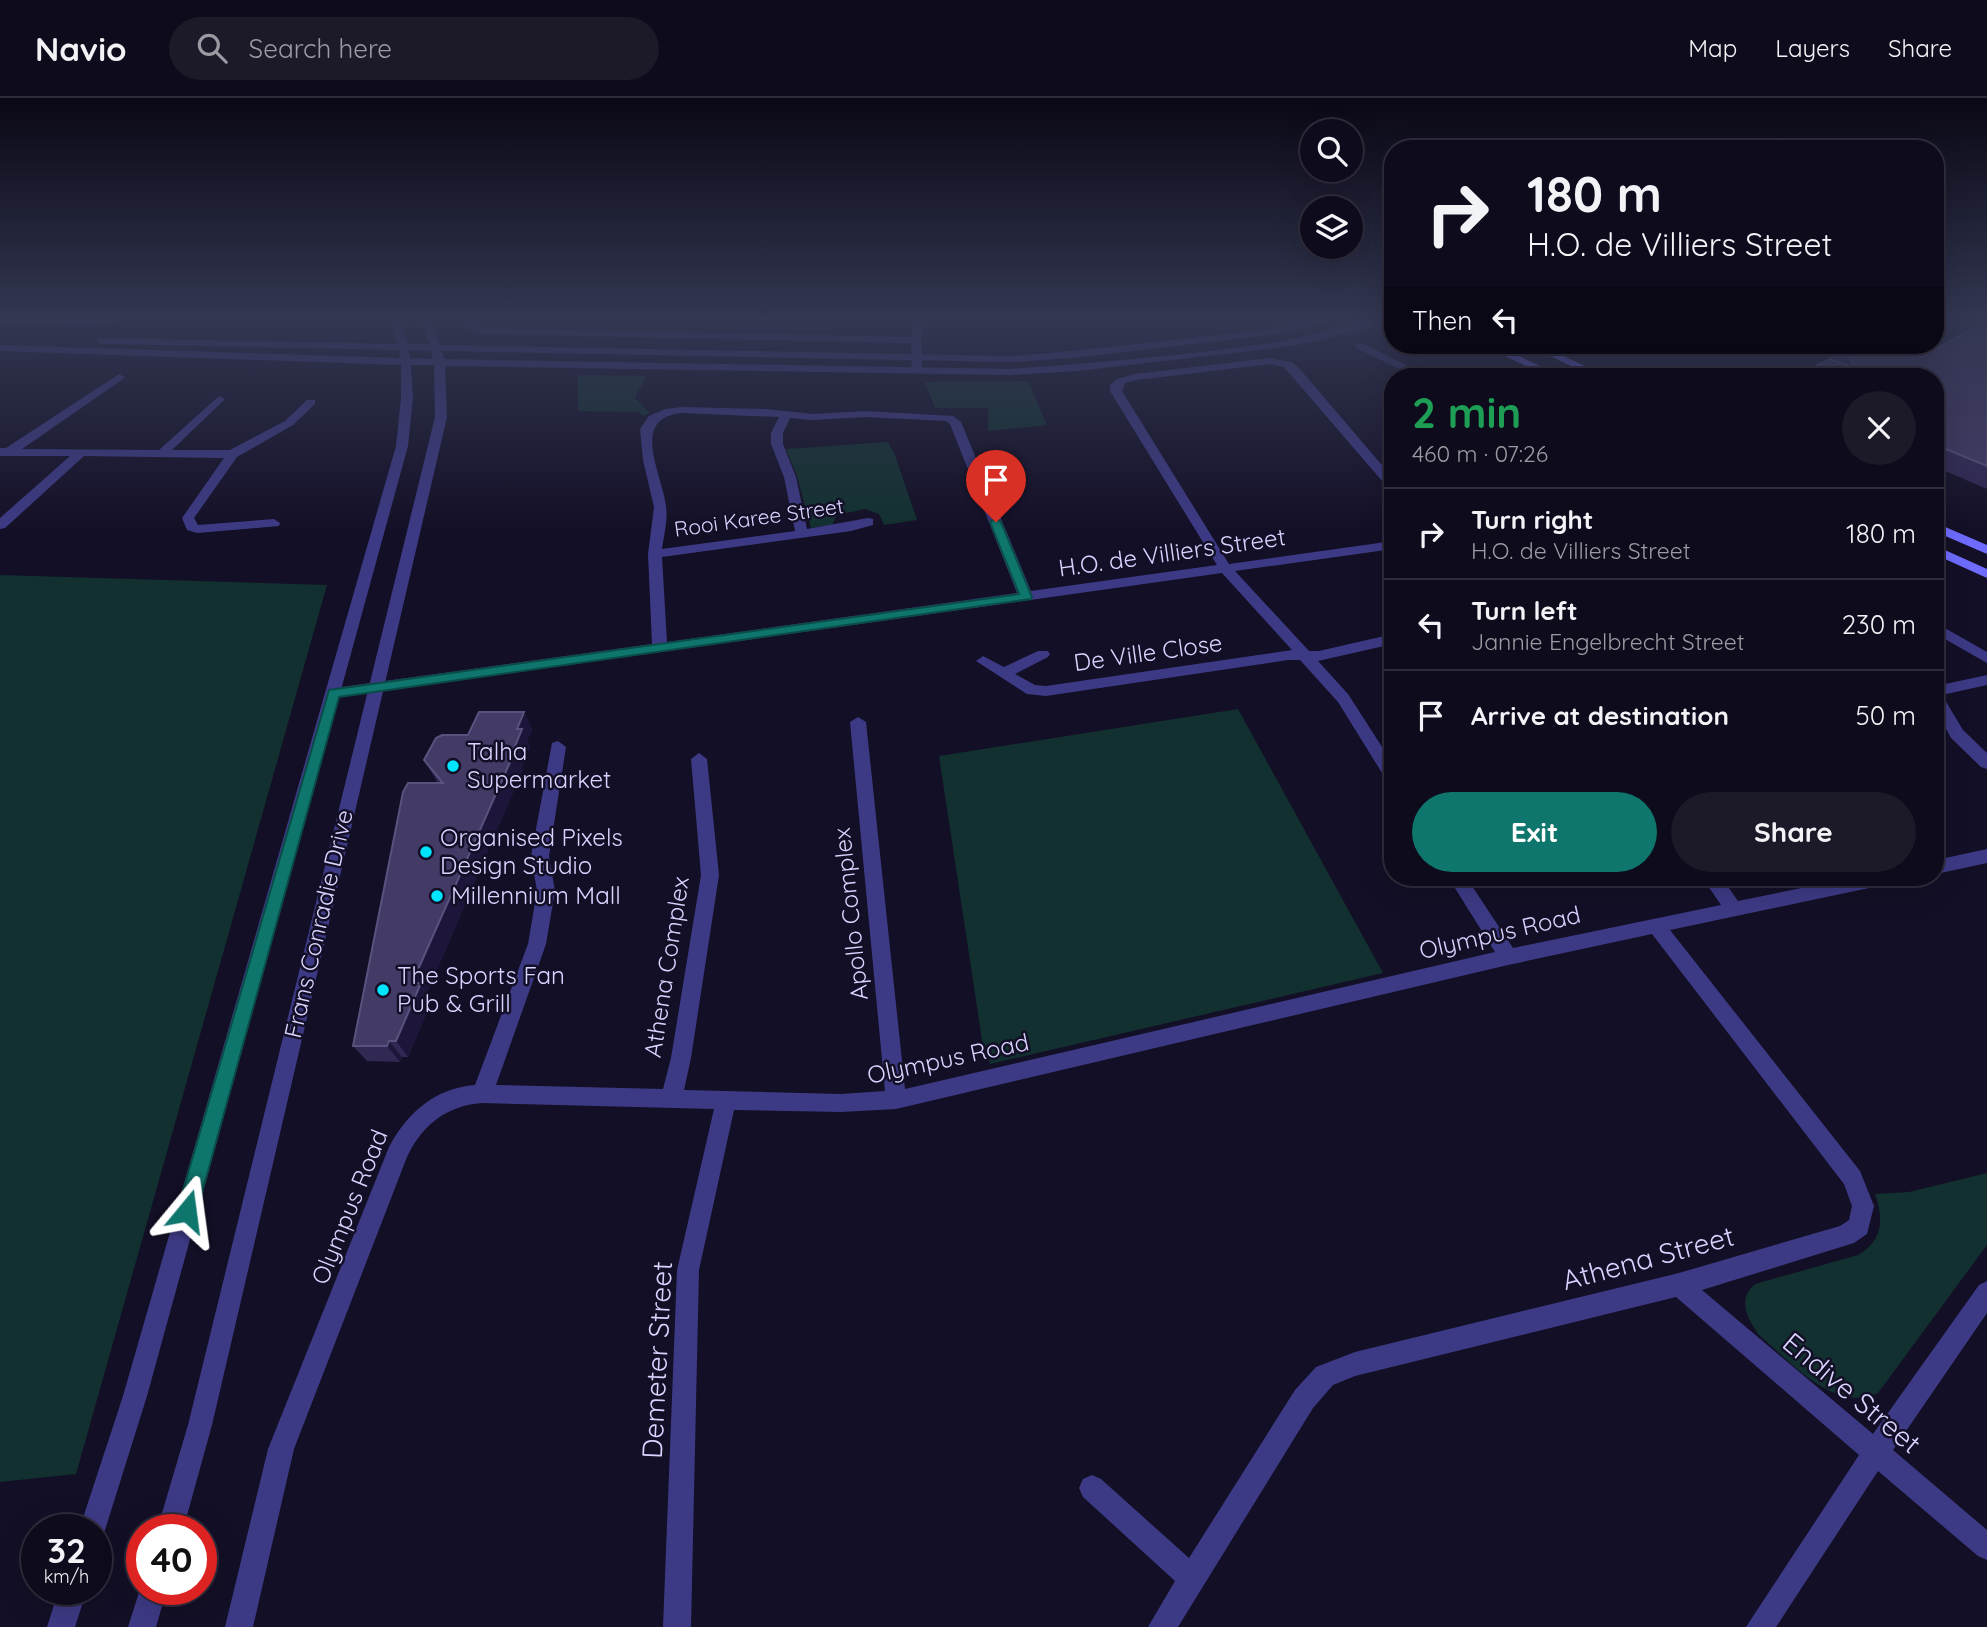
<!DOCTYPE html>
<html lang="en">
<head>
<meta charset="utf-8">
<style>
  :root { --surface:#0e0b1c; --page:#1c1929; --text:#f1f3f6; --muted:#9b9ba3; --line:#2e2b3b; --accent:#0f766e }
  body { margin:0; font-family:Quicksand,sans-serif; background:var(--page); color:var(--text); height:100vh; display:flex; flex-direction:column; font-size:26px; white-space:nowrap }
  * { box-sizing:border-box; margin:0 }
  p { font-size:23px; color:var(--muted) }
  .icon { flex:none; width:38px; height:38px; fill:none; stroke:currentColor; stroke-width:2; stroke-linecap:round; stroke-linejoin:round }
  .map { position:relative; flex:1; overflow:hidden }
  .side { position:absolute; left:1384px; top:270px; width:560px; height:518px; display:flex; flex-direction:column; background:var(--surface); border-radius:28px; box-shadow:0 7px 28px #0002,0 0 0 2px var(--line) }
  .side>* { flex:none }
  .banner { position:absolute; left:1384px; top:42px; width:560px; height:214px; border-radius:28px; box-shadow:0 7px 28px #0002,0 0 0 2px var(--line); background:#0e0b1c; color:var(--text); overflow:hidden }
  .fabs { position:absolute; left:1300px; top:21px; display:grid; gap:14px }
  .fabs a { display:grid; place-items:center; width:63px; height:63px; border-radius:50%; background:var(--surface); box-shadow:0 7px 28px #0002,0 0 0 2px var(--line); font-size:35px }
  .speed { position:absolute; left:21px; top:1416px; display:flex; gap:14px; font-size:35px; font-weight:700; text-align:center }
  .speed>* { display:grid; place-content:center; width:91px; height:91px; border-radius:50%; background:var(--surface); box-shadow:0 7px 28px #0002,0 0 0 2px var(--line); line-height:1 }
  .speed small { font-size:18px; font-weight:400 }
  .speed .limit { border:10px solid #d22; background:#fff; color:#111 }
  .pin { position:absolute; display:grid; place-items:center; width:60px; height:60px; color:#fff; margin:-72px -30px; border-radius:50% 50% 50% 0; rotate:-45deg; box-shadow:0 0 7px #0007 }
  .pin .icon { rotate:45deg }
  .me { position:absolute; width:77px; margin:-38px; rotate:16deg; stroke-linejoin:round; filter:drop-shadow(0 0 5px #0008) }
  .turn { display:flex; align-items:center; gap:24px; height:147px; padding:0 28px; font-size:32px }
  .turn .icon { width:91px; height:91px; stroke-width:2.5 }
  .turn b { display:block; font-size:49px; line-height:60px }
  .then { display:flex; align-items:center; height:66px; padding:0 28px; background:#0003; gap:14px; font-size:26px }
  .round { display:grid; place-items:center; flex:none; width:74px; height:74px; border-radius:37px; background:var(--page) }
  .overview { display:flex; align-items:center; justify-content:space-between; height:119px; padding:0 28px }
  h1 { font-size:42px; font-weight:700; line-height:52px; color:#1e9e55 }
  .primary-button { display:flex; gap:14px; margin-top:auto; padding:14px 28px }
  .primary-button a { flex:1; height:80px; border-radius:42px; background:var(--accent); color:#fff; font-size:28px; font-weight:700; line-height:80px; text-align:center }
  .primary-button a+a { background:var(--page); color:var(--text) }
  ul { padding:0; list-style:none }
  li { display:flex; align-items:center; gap:21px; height:91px; padding:0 28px; border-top:2px solid var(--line) }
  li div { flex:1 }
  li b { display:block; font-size:26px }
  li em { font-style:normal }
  header { display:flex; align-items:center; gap:42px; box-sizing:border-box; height:98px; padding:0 35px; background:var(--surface); border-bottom:2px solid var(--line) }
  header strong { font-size:33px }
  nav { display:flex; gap:38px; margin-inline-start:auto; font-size:24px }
  .search { width:490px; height:63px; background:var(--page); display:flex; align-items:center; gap:18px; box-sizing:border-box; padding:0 24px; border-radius:38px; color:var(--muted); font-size:26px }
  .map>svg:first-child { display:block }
  .green { fill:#12302f }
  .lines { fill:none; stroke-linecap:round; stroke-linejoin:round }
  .minor { fill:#3d3a85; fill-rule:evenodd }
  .tertiary { fill:#3d3a85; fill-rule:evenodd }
  .secondary { fill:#6f6bff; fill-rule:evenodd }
  .wall { fill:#312854 }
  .shaded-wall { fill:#1d163a }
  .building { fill:#433a66; stroke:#5a527e; stroke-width:2 }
  .route { fill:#0f766e; stroke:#0a4d48; stroke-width:2 }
  .poi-dot { fill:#00e5ff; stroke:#130f26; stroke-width:2.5 }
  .labels { text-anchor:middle; stroke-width:5; stroke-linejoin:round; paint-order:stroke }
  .far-street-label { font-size:21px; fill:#d9d4ff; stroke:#130f26 }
  .street-label { font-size:24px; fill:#d9d4ff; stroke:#130f26 }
  .poi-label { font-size:24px; fill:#d9d4ff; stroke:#130f26; text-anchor:start }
  .near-street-label { font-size:28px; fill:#d9d4ff; stroke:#130f26 }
</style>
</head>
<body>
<header>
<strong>Navio</strong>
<div class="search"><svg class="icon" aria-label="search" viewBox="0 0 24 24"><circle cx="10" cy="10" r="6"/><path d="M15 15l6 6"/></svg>Search here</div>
<nav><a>Map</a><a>Layers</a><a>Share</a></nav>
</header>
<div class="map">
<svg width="1987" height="1529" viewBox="0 0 1987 1529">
  <rect width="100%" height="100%" fill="#130f26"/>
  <path class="green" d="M578 277 646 278 635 300 650 315 643 318 638 314 578 313Z
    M1028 283 1047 327 988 333V310H935L925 284Z
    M888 344 895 357 917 422 884 427 879 416 865 411 837 417 832 427 811 430 797 378 786 351Z
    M0 477 327 487 76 1376 0 1384Z
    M1238 611 1383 875 990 966 982 942 939 658Z
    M1987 1075V1147L1878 1295C1834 1316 1790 1263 1759 1237 1747 1220 1737 1202 1755 1186L1858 1157C1883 1143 1884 1121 1875 1096L1909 1094Z"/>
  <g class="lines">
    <path class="minor" d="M0 220H140L90 228 4 225 0 224Z
      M459 220H470L478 229 485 230 911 239 915 220H925L921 242 922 273 917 276 912 273 911 245 485 236 471 233Z
      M1356 246H1364L1428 278H1414L1356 250Z
      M1270 260 1291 264 1298 269 1393 380V392L1389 391 1284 269 1270 266 1136 282 1125 285 1122 293 1229 466 1393 443V451L1235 473 1309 553H1319L1393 536V546L1318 563 1348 596 1393 666V685L1387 683 1338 604 1300 562H1288L1046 598 1027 596 976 563 983 558 1004 569 1038 553H1048L1050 556 1048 559 1015 576 1035 587 1046 588 1292 552 1222 475 334 600 326 595 334 590 652 546 648 456 654 409 643 362 640 331 649 318 665 311 682 309 766 311 813 316 866 313 953 318 961 324 1031 493 1217 467 1110 293V287L1117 281 1135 276ZM682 315 779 319 771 335V346L784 379 795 433 662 451C664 437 668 421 666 408 662 375 629 320 682 315ZM866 319 946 323 950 326 1017 495 667 544 662 459 851 433 873 427V421L868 420 807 431 796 379 783 346V335L790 320 813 322Z
      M119 276 125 279 123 281 22 351 159 352 219 298 225 301 223 303 172 352H230L285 323 307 302H315V306L293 327 237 359 194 420 198 427 274 421 280 425 279 428 197 435 187 432 182 420 224 360 84 358 5 430 0 431V420L70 358H0V350H6Z
      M1936 525 1987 554V565L1936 536Z
      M1987 577V587L1942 597 1963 632 1987 655V671L1981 669 1951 640 1936 612V588Z
      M858 619 866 624 905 991 1495 854 1448 779H1466L1513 850 1721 807 1702 779H1721L1738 803 1856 779H1897L1894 784 1888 786 1670 832 1860 1073 1874 1108 1867 1136 1854 1145 1702 1192 1873 1336 1979 1187 1987 1183V1215L1893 1352 1987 1432V1462L1978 1458 1878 1373 1776 1529H1746L1859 1357 1676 1199 1355 1278 1333 1287 1313 1310 1178 1529H1148L1175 1483 1083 1399 1079 1390 1083 1381 1092 1377 1101 1381 1189 1460 1295 1292 1316 1269 1355 1254 1679 1175 1840 1128 1849 1122 1852 1108 1844 1086 1652 836 1508 867 896 1011 841 1014 734 1012 699 1172 691 1529H663L677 1172 714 1011 482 1005C446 1008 422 1027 407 1059L294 1351 253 1529H225L268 1351 389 1049C407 1015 435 990 475 987L528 846 537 793 531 758 552 645 558 643 566 649 549 758 555 793 546 846 496 987 663 991 671 960 701 777 691 661 699 655 707 661 719 777 691 960 684 992 841 996 885 993 850 624Z
      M1987 751V765L1936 776V762Z"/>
    <path class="tertiary" d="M389 220H399L408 246H430L420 220H430L440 247 1011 258C1092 252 1172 242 1252 233 1283 229 1312 220 1343 220L1278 236 1072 260 1011 264 442 253 444 261 1010 271C1099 265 1189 257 1277 244 1314 238 1358 220 1393 220V223L1317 243 1276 250 1077 273 1010 277 445 268 447 319 212 1327 183 1432H157L188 1327 435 319 434 267H411L413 300 408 348 147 1298 105 1432 101 1441 96 1443V1432H79L123 1298 396 348 401 300V267L0 253V247L400 260 399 252 101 246 96 243 101 240 397 246ZM409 252 431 253 433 261 410 260Z
      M142 1485V1491H167L156 1529H128Z
      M59 1491H87L75 1529H47Z"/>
    <path class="secondary" d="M1482 247H1495L1562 278H1547Z
      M1527 247H1540L1606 278H1592Z
      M1936 425 1987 447V456L1936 434Z
      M1936 448 1987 471V480L1936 457Z"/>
  </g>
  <path class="wall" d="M1987 223V391L1936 369V278H1796L1830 261 1821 247H1889L1921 259Z
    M524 614 532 632 527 643 530 649 522 668 523 671 427 895 432 902 408 959H402L400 964 367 963 353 948 438 685 424 662 468 637Z"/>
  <path class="shaded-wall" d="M524 614 532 632 527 643 530 649 522 668 523 671 427 895 432 902 408 959 396 943 412 885 513 653 517 631Z
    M389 943 402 959 400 964 387 948Z"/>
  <path class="building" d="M1987 223V368L1936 347V278H1796L1830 261 1857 271 1841 247H1889L1921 259Z
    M479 614H524L517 631H522L513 653H515L412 885H421L396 943H389L387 948H353L403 694 408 685H443L424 662 436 640 442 637H468Z"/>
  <linearGradient id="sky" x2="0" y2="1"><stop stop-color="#0a0815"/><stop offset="0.51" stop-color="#333752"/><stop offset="1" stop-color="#333752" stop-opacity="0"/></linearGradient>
  <rect width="1987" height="434" fill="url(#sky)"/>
  <path class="route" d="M996 420 1001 424 1032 499 1031 501 339 599 197 1113 194 1120 187 1122 180 1120 177 1113 329 592 1019 496 990 424Z"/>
  <g class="poi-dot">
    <circle cx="453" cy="668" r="7"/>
    <circle cx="426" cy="754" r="7"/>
    <circle cx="437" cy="798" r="7"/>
    <circle cx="383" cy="892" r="7"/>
  </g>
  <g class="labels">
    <g class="far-street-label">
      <text transform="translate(759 420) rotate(-8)" y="7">Rooi Karee Street</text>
    </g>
    <g class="street-label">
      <text transform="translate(1172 455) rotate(-8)" y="8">H.O. de Villiers Street</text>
      <text transform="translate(1148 555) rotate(-8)" y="8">De Ville Close</text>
      <text transform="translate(851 816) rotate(-96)" y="8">Apollo Complex</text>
      <text transform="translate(319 826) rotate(-77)" y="8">Frans Conradie Drive</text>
      <text transform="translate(1500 835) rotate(-13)" y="8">Olympus Road</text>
      <text transform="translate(667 869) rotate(-81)" y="8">Athena Complex</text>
      <text transform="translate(948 961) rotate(-12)" y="8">Olympus Road</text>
      <text transform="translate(350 1109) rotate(-68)" y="8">Olympus Road</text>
    </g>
    <g class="poi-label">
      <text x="467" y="662">Talha<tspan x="467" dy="28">Supermarket</tspan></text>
      <text x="440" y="748">Organised Pixels<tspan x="440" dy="28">Design Studio</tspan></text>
      <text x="451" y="806">Millennium Mall</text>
      <text x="397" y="886">The Sports Fan<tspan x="397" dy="28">Pub &amp; Grill</tspan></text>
    </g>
    <g class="near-street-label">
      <text transform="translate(1648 1160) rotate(-15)" y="10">Athena Street</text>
      <text transform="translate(657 1262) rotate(-87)" y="10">Demeter Street</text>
      <text transform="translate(1852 1295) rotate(40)" y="10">Endive Street</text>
    </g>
  </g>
</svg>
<div class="fabs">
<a><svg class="icon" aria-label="search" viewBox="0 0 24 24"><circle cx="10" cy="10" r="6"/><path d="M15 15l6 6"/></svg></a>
<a><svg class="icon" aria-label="layers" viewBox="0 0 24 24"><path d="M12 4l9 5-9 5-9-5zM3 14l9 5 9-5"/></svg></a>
</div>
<div class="speed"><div>32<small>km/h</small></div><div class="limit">40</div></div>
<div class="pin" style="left:996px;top:424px;background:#d93025"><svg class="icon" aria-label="arrive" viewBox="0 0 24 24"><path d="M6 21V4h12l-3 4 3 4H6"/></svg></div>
<svg class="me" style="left:187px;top:1113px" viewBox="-20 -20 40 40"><path d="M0-17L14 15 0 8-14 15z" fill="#0f766e" stroke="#fff" stroke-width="4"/></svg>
<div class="banner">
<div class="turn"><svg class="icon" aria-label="right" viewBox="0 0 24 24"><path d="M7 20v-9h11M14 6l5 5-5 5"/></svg><div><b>180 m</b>H.O. de Villiers Street</div></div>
<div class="then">Then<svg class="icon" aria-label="left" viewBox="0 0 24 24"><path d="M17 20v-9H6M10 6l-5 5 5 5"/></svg></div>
</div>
<section class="side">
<div class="overview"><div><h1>2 min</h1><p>460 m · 07:26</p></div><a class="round"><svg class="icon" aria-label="close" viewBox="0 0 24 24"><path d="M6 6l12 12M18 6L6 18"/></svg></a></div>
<ul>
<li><svg class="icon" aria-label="right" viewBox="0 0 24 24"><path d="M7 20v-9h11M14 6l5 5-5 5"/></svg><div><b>Turn right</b><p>H.O. de Villiers Street</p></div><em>180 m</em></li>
<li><svg class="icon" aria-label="left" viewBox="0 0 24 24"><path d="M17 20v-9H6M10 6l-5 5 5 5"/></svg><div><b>Turn left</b><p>Jannie Engelbrecht Street</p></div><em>230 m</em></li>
<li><svg class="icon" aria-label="arrive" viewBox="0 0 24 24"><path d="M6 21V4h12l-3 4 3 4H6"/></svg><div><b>Arrive at destination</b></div><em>50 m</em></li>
</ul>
<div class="primary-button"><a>Exit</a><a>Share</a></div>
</section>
</div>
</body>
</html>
